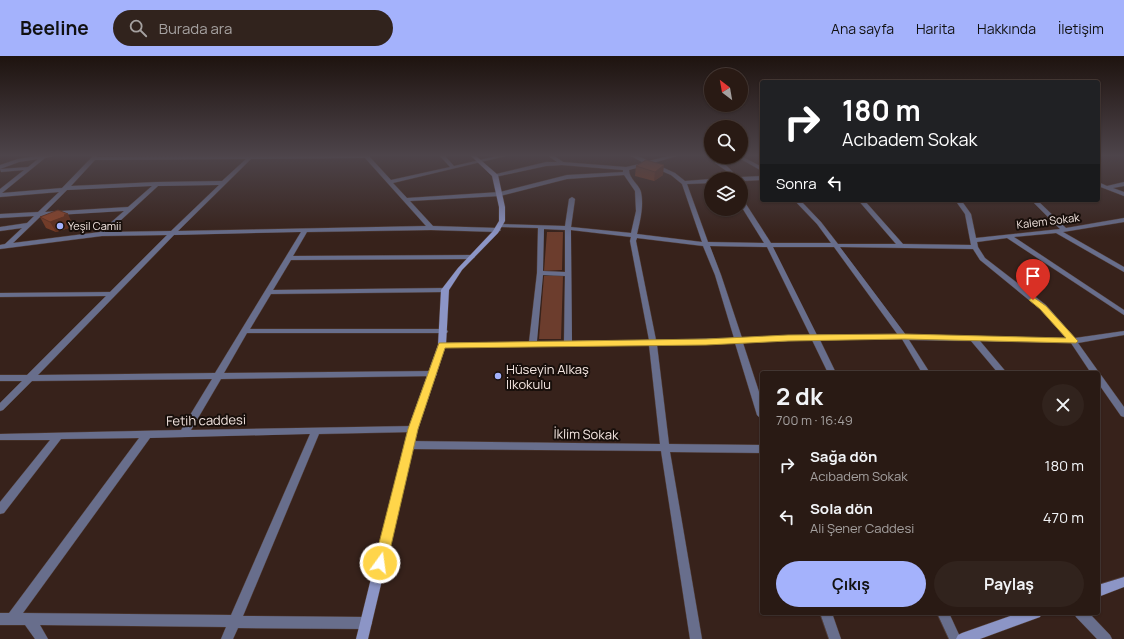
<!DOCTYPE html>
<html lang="tr">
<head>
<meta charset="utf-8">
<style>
  :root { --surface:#291a14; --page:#31231d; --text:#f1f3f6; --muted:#a5a1a0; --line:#453834; --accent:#a4b2fc }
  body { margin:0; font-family:Manrope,sans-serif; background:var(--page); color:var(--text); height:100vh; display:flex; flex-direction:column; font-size:15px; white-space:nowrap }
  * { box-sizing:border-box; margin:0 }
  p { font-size:13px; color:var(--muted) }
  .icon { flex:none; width:22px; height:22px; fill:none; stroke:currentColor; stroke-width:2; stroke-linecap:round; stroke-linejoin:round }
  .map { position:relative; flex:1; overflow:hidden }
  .side { position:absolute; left:760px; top:315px; width:340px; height:244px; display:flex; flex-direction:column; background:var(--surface); border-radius:4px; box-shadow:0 1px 3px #0004,0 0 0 1px var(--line) }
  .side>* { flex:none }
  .hud { position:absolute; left:760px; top:24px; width:340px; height:122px; border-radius:4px; box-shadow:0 1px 3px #0004,0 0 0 1px var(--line); background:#202124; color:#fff; overflow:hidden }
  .needle { width:26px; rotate:329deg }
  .controls { position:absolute; left:704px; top:12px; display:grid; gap:8px }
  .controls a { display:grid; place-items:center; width:44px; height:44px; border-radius:50%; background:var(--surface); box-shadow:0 1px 3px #0004,0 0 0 1px var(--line); font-size:20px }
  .pin { position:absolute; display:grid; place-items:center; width:34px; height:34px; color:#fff; margin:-41px -17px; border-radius:50% 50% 50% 0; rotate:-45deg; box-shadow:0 0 4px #0007 }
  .pin .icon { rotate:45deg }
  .me { position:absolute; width:44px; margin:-22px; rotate:14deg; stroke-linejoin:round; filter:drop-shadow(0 0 3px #0008) }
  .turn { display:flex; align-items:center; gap:14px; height:84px; padding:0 16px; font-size:18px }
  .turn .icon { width:52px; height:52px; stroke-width:2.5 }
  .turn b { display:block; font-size:28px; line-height:34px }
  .then { display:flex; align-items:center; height:38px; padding:0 16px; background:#0003; gap:8px; font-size:15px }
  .round { display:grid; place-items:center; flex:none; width:42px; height:42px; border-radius:21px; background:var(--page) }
  .overview { display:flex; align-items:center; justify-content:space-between; height:68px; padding:0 16px }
  h1 { font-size:24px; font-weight:700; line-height:30px }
  .button { display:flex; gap:8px; margin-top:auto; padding:8px 16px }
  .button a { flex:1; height:46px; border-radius:24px; background:var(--accent); color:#111; font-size:16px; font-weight:700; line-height:46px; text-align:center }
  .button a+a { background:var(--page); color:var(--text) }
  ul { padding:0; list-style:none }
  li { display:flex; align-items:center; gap:12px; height:52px; padding:0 16px }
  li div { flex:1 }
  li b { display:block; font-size:15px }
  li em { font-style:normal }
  header { display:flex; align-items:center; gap:24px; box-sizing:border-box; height:56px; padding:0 20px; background:var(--accent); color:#111 }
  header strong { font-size:19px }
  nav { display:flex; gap:22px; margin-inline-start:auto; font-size:14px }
  .search { width:280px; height:36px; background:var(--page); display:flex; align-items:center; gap:10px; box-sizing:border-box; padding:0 14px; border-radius:22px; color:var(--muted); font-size:15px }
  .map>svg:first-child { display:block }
  .green { fill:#6c3d2d }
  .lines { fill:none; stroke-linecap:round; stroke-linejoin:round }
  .street-casing { stroke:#523e37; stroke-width:1 }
  .secondary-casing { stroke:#523e37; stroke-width:1 }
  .street { fill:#686e8c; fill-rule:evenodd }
  .secondary { fill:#8c95c6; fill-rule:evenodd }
  .wall { fill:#783a22 }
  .shaded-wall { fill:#622f1c }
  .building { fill:#8c4328; stroke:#622f1c }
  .route { fill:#ffd54a; stroke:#a68a30 }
  .poi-dot { fill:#a4b2fc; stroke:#180f0b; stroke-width:1.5 }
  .labels { text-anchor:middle; stroke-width:4; stroke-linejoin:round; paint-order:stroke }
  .far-street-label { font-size:11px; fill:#f5e7e2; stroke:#180f0b }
  .far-poi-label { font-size:11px; fill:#f5e7e2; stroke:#180f0b; text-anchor:start }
  .poi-label { font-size:13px; fill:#f5e7e2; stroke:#180f0b; text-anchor:start }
  .street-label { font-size:13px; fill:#f5e7e2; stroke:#180f0b }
</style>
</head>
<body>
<header>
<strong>Beeline</strong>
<div class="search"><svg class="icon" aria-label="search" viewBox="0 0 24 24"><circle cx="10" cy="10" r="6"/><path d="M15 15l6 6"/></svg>Burada ara</div>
<nav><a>Ana sayfa</a><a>Harita</a><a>Hakkında</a><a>İletişim</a></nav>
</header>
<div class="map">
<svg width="1124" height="583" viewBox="0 0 1124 583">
  <rect width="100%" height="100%" fill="#37221b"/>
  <path class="green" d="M547 176H563L562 214 544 215Z
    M544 220H563L561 283H539Z"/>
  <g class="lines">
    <defs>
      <path id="street" d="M43 99H57L45 102 2 137 62 132 94 99H98L97 101 249 100 250 99H255L254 100 368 99 391 124 450 111 439 99H444L454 110 501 99H510L393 127 407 142 500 136 567 119 623 116V114L562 109 546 110 495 121 492 119 546 106H557L547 99H553L563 106 626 111 644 107 629 99H635L649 105 672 99H680L653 107 675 117 685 125 711 123V127L687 128 708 186 764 187 741 150V143L744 145 771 187H831L817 168 794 144H800L821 166 838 188H896L858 144H864L903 188 971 189 965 158 955 144H961L971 158 976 182 1060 173 1031 144H1037L1066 172 1124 162V166L1063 176 1124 211V216L1056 177 1014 181 1124 254V259L1007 182 977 186 978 191 985 202 1046 249 1075 282 1124 275V279L1078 287 1098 315V318L1101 319 1124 351V361L1121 360 1098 327V317H1091L1071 287 980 285 1007 317H998L971 285 909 284 930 317H922L902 283 820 284 836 317H828L812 284 743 287 762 345V362L759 361 757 359 735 287 657 289 669 388 762 389V397L670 396 702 583H690L661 395 409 393 406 392 404 389 406 386 409 385 660 388 649 289 442 291 438 289 442 287 529 286 537 217 538 172 500 171 498 170V168L565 170 569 143 572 141 575 143 571 171 631 177 636 155 635 135 624 119 567 123 500 140 410 145 433 170 498 172 501 174 498 176 431 174 307 176 293 200 472 199 475 201 472 203 291 204 273 234 445 232 449 234 445 236 271 238 250 273H444L448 275 447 277H247L224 317 433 315 437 318 436 320 221 323 191 374 413 370 416 371 418 373 416 375 413 376 319 378 243 560 366 561 370 563 372 567 370 571 366 573 238 572 233 583H221L226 571 40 569 48 583H35L25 569H0V557H9L139 382 61 383 4 457 0 458V446L50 384H0V378L181 374 212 323 32 325 3 354 0 355V347L22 325H0V319H27L106 240 0 241V237L110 236 167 179 102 180 0 193V189L5 188 22 172 0 175V171L27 167 34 160 0 162V158L38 156 59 136 0 141V133L24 114 1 116 0 113 28 111 38 103 19 106 0 113V109L18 103ZM365 102 426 170 178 175 251 103ZM246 103 222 125 157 126 71 130 95 104ZM648 109 671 119 682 128 702 186 637 178C640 165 644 150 641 136 639 128 629 123 629 114ZM219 129 171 175 108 176 158 130ZM152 130 128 151 45 156 67 134ZM124 155 100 176 13 187 41 160ZM544 173 565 174V216L543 215ZM571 174 631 181 630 185 649 284 572 285ZM301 176 215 317 38 319 174 179ZM637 182 703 190 715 219 734 282 656 284 636 185ZM710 190 767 191 810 279 742 282 721 219ZM773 191H834L898 279H817ZM840 191 973 193 980 204 1040 253 1066 282 906 279ZM543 219 565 220 564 285H537ZM310 378 231 559 23 557 150 382Z
        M741 100 762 111V115L739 102V101H741Z
        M715 105C725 105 733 116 738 123L741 121 762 120V124L741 125V123H733L728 116 715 107Z
        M1098 126 1107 130 1124 126V130L1113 132 1124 136V140L1098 130Z
        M820 557H832L841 583H829Z
        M937 557H949L961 583H949Z
        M1074 557H1089L1110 579 1112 583H1097L1076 561Z"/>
      <path id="secondary" d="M470 99H475L498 119 505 151V165L498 177 462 214 449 234 446 289 418 373 368 583H356L408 373 438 289 441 234 458 212 493 175 499 165V151L492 120Z
        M1124 521V531L1098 541V529Z
        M1019 557H1042L1040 561 980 583H956L958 579 962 577Z"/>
    </defs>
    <use href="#street" class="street-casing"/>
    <use href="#secondary" class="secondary-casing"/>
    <use href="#street" class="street"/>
    <use href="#secondary" class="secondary"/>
  </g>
  <path class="wall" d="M646 104 663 119 654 125 635 120 636 110Z
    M40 161 73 169H71L72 171 56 176 46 172Z"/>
  <path class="shaded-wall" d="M664 109 663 119 654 125 655 116Z
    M68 158 73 169H71L72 171 56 176 50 166Z"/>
  <path class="building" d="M646 104 664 109 655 116 636 110Z
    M58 154 68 158 64 159 66 160 50 166 40 161Z"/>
  <linearGradient id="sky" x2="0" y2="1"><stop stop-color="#1e130f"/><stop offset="0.55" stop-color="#4d444a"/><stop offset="1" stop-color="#4d444a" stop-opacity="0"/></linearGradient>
  <rect width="1124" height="181" fill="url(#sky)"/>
  <path class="route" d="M1033 241 1046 250 1076 283 1078 285 1076 287 904 283 788 285 706 289 445 292 418 373 387 507 385 512 380 513 376 512 374 507 408 373 439 287 706 283 788 279 904 278 1066 282 1040 253 1029 244Z"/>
  <g class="poi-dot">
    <circle cx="60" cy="170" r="4"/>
    <circle cx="498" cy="320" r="4"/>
  </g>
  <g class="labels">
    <g class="far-street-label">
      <text transform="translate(1048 165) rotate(-7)" y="4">Kalem Sokak</text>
    </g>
    <g class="far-poi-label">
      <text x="68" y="174">Yeşil Camii</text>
    </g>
    <g class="poi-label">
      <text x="506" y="318">Hüseyin Alkaş<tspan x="506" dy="15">İlkokulu</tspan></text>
    </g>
    <g class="street-label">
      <text transform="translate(206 364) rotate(-1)" y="5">Fetih caddesi</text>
      <text transform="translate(586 378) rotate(1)" y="5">İklim Sokak</text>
    </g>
  </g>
</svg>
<div class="controls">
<a><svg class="needle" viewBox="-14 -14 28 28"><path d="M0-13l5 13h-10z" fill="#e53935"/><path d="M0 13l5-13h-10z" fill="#a5a1a0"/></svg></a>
<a><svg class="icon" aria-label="search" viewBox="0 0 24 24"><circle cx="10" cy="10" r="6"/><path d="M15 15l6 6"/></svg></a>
<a><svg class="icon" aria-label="layers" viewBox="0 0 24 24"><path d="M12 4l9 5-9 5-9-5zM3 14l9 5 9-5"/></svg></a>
</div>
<div class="pin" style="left:1033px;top:244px;background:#d93025"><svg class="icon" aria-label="arrive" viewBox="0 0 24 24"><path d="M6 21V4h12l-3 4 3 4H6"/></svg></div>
<svg class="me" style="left:380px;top:507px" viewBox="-20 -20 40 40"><circle r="17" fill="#ffd54a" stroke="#fff" stroke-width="3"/><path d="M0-11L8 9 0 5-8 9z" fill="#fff"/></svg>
<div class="hud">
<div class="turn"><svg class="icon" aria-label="right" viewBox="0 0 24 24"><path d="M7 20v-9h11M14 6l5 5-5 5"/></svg><div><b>180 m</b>Acıbadem Sokak</div></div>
<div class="then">Sonra<svg class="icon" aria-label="left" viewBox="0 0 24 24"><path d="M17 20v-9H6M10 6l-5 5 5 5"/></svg></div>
</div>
<section class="side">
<div class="overview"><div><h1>2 dk</h1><p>700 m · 16:49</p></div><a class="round"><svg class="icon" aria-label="close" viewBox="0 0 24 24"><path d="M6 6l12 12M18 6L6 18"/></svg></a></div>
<ul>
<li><svg class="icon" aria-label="right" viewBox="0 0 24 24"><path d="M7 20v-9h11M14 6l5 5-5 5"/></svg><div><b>Sağa dön</b><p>Acıbadem Sokak</p></div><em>180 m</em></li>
<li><svg class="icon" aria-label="left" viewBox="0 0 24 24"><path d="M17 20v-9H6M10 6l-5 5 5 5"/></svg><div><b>Sola dön</b><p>Ali Şener Caddesi</p></div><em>470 m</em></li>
</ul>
<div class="button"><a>Çıkış</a><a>Paylaş</a></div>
</section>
</div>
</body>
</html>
